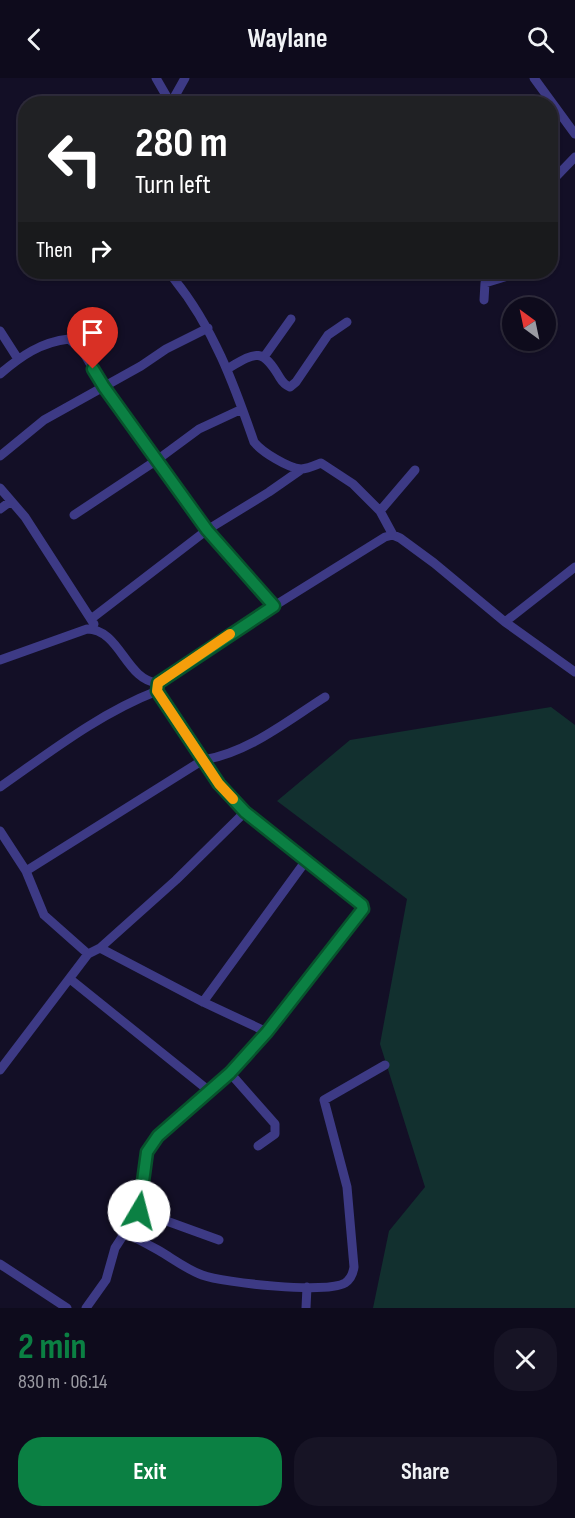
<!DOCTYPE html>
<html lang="en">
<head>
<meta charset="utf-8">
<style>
  :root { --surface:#0e0b1c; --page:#171425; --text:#f1f3f6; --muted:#9b9ba3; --line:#2e2b3b; --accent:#0b8043 }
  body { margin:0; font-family:"Sofia Sans Condensed",sans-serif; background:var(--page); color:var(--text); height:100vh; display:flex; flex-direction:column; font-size:22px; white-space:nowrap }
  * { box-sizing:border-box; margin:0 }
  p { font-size:20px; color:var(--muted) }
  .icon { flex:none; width:33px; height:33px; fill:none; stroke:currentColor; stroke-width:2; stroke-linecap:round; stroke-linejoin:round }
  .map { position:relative; height:1230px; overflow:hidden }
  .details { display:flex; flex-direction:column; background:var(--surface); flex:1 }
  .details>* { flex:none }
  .top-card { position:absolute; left:18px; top:18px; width:540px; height:183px; border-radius:24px; box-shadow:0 2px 4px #0004,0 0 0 2px var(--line); background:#202124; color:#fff; overflow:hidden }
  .needle { width:39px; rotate:327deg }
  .tools { position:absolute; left:502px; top:219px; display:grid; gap:12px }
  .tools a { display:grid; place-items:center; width:54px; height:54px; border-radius:50%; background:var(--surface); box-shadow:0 2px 4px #0004,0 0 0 2px var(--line); font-size:30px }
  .pin { position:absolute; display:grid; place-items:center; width:51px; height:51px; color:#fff; margin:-62px -26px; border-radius:50% 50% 50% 0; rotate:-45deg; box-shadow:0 0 6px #0007 }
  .pin .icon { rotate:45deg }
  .me { position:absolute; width:66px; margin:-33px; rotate:8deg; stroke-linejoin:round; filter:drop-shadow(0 0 4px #0008) }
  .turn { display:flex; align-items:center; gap:21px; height:126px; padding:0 18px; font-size:27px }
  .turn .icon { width:78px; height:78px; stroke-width:2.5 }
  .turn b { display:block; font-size:42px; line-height:51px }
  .then { display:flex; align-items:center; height:57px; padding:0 18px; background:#0003; gap:12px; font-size:22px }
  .round { display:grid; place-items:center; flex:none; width:63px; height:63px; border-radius:24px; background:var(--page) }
  .headline { display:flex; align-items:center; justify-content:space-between; height:102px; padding:0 18px }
  h1 { font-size:36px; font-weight:700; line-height:45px; color:var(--accent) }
  .primary-button { display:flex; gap:12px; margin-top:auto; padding:12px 18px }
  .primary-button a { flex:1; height:69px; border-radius:24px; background:var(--accent); color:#fff; font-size:24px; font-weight:700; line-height:69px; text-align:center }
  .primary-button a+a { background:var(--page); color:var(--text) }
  header { display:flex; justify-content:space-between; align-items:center; height:78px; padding:0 18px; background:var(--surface); font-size:27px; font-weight:700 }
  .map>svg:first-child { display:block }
  .green { fill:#12302f }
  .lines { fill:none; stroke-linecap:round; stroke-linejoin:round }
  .minor { stroke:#3d3a85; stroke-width:9 }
  .route-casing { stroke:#07532c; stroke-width:15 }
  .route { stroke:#0b8043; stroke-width:10 }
  .slow { stroke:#f59e0b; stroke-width:10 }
</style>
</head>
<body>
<header><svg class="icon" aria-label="back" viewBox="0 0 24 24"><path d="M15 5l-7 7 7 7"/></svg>Waylane<svg class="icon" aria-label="search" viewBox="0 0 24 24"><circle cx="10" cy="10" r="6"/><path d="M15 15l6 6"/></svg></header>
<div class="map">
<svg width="575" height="1230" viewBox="0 0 575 1230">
  <rect width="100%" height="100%" fill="#130f26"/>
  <path class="green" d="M551 629 575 647V1230H373L389 1153 425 1109 380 966 407 821 277 723 350 662Z"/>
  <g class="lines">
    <path class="minor" d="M156 0 171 26
      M534 0 575 56
      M171 25 185 0
      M550 105 575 79
      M172 194 174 201C213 249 234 306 254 364 262 374 288 390 301 391 307 391 316 387 321 385L353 406 380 433 393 457
      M484 222 485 205 521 194
      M0 253 18 281
      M264 279 291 241
      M227 291C256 274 262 269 280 300 283 305 285 307 290 309L296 304 328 257 347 244
      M0 296C21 278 41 264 69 261L82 272 104 309 207 452 274 528
      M0 378 44 342 141 288 166 271 208 250
      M0 410 25 439 94 546
      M0 431 11 423
      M380 433 415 392
      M74 437 157 382 199 351 242 331
      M91 541 207 452 269 414 302 391
      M505 544 575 489
      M0 582 87 551C120 551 126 603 158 605L237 551 385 459 393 457 400 460 434 485 505 544 575 594
      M157 613 219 706 245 734 362 827 363 830 267 954 230 995 275 1046V1056L258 1068
      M0 709C50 674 100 635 157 613L158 607
      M0 753 26 793 44 837 88 876
      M26 793 203 682C248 675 287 643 325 619
      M100 870 203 924 267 954
      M70 901 208 1012
      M203 924 305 784
      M0 992 88 876 100 870 176 802 245 734
      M139 1133 219 1162
      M125 1155C136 1160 147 1166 158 1172 172 1180 186 1191 202 1197 224 1205 327 1216 345 1205 351 1201 353 1196 354 1189L347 1109 324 1022 385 987
      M0 1186 67 1230
      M86 1230 106 1202 115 1170 139 1133 147 1074 158 1058 230 995
      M306 1230 307 1209"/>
  </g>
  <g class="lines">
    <defs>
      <path id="route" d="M93 291 104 309 207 452 274 528 158 605 157 613 219 706 245 734 362 827 363 831 267 954 230 995 158 1058 147 1074 139 1133"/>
    </defs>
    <use href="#route" class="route-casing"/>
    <use href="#route" class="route"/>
    <path class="slow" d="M230 556 158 605 157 613 219 706 233 721"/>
  </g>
</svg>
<div class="tools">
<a><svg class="needle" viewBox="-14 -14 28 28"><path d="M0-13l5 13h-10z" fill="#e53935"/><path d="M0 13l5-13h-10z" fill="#9b9ba3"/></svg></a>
</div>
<div class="pin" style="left:93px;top:291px;background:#d93025"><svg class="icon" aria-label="arrive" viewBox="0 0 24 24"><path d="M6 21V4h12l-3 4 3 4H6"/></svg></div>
<svg class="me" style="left:139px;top:1133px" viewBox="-20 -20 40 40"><circle r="19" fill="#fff"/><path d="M0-13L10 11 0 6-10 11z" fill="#0b8043"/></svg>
<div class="top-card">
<div class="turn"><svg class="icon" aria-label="left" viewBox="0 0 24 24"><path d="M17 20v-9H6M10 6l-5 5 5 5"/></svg><div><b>280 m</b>Turn left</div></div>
<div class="then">Then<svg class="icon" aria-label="right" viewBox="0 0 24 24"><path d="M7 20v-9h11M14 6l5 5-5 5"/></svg></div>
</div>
</div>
<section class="details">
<div class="headline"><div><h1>2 min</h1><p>830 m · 06:14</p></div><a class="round"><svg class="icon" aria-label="close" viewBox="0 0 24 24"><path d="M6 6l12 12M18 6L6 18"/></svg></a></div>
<div class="primary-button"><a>Exit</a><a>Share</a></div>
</section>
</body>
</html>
